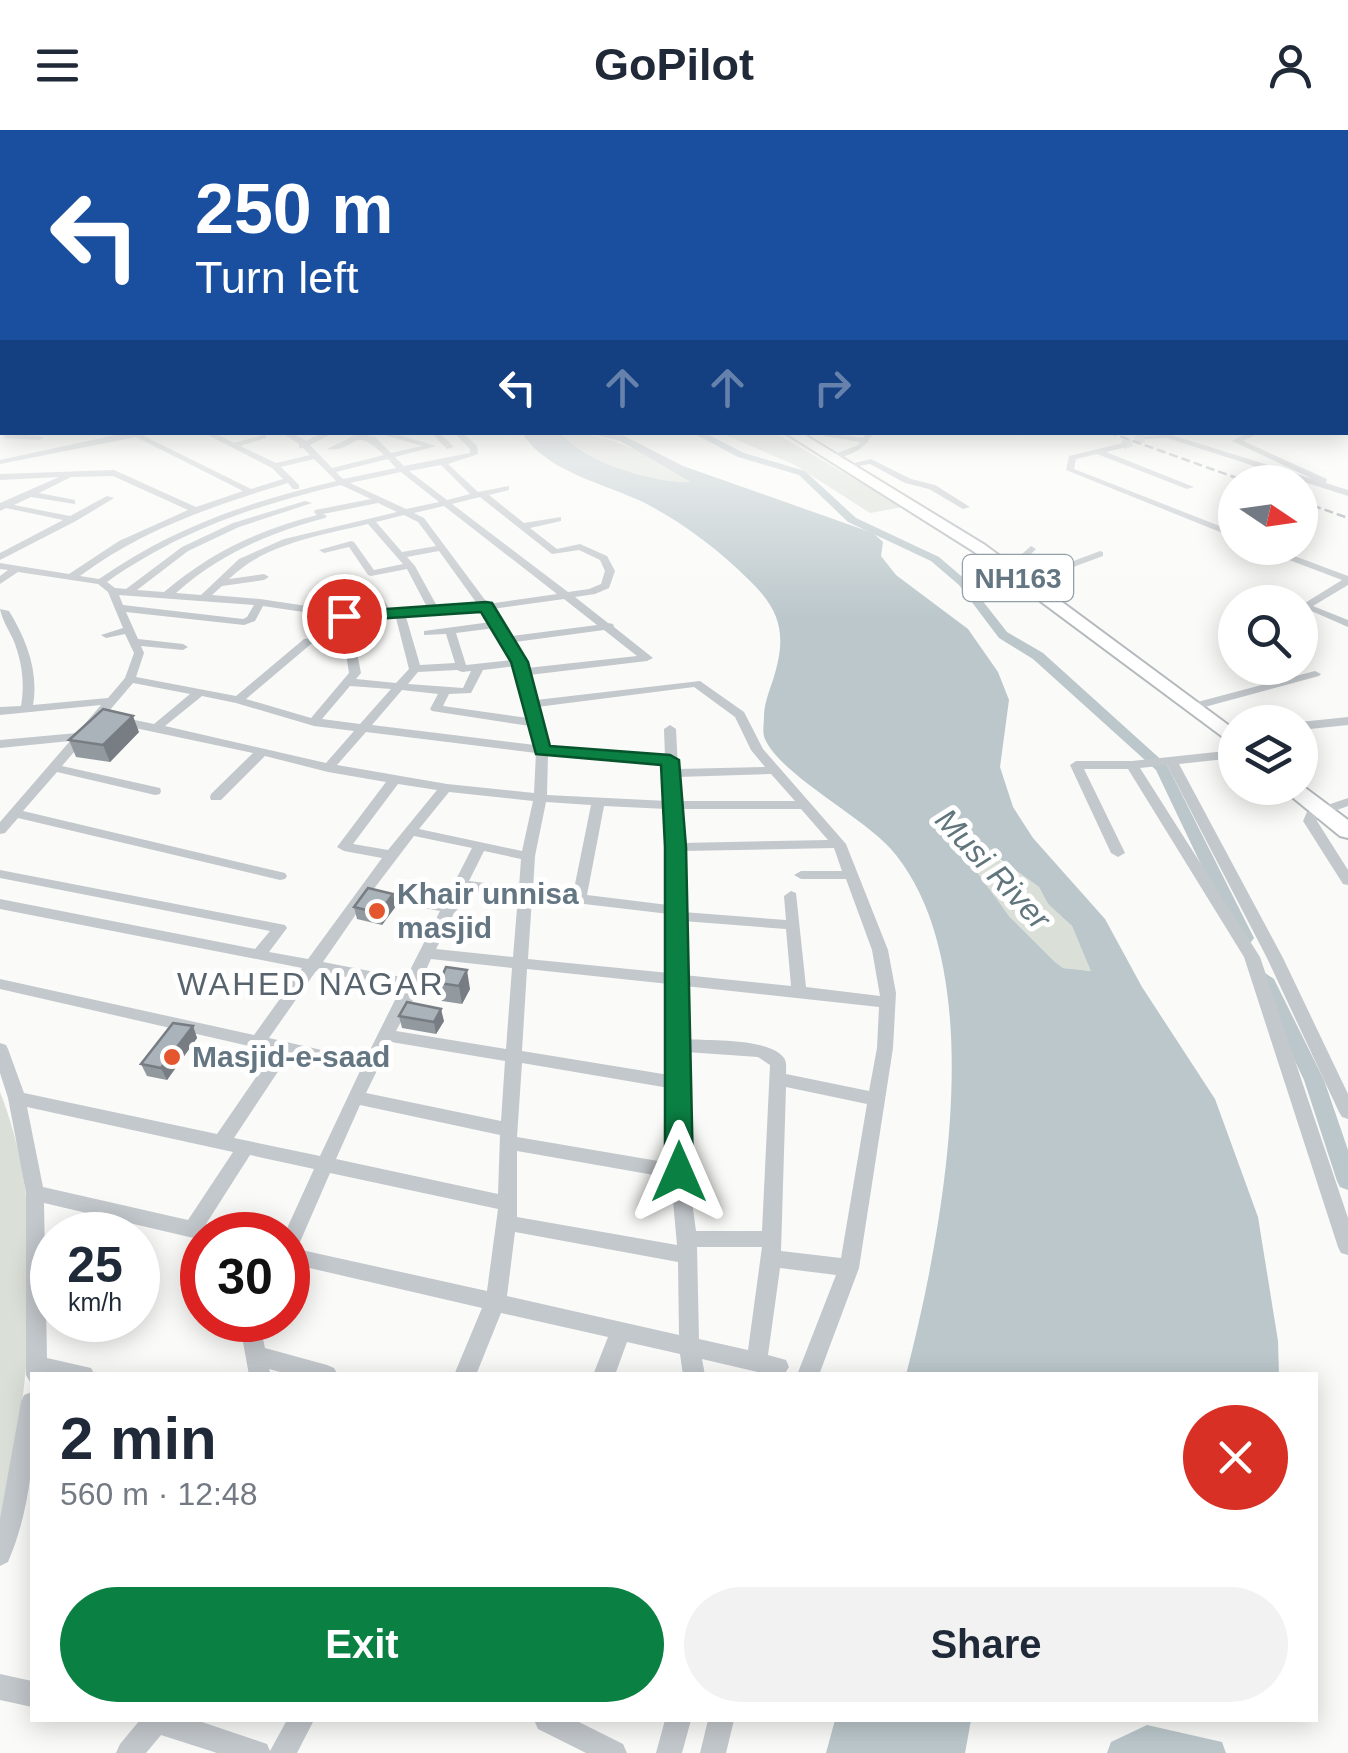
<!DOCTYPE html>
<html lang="en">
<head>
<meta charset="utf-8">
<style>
  :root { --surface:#fff; --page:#f2f2f3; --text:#1f2937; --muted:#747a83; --accent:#0b8043 }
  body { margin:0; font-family:Arial,sans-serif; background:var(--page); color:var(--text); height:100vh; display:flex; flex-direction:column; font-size:38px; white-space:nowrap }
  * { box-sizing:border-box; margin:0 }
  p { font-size:32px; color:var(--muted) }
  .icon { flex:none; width:55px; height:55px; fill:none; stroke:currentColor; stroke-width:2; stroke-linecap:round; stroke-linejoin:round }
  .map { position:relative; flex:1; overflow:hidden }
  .side { position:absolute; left:30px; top:1242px; width:1288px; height:350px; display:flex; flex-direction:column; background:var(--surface); border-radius:0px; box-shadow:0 5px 25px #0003 }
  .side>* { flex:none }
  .guide { position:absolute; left:0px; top:0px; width:1350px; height:305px; box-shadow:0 5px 25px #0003; background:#1a4fa0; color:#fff; overflow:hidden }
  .needle { width:65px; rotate:103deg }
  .buttons { position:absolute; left:1218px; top:335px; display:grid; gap:20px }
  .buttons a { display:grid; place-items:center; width:100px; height:100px; border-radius:50%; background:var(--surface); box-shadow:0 5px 25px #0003; font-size:50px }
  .speed { position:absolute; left:30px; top:1082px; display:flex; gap:20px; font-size:50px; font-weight:700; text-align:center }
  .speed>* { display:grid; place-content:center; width:130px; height:130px; border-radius:50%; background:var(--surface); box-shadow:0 5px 25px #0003; line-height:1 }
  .speed small { font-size:25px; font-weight:400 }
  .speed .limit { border:15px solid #d22; background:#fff; color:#111 }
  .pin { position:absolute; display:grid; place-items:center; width:85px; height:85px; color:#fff; margin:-42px; border:5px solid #fff; border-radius:50%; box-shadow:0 2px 10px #0007 }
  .me { position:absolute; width:110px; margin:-55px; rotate:0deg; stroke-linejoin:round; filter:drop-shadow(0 0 8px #0008) }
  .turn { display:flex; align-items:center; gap:35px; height:210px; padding:0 30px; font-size:45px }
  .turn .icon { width:130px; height:130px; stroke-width:2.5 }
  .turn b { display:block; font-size:70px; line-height:85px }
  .lanes { display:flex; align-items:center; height:95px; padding:0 30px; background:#0003; justify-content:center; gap:50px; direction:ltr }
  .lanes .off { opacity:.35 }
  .round { display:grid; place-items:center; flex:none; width:105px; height:105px; border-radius:52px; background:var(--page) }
  .head { display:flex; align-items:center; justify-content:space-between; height:170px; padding:0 30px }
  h1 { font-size:60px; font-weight:600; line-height:75px }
  .primary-button { display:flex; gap:20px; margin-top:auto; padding:20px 30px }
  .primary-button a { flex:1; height:115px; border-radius:60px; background:var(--accent); color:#fff; font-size:40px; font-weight:600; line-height:115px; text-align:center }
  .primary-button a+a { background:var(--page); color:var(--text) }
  header { display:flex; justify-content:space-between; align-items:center; height:130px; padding:0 30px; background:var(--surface); font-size:45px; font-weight:600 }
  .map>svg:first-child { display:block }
  .green { fill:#dadfd7 }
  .water { fill:#bbc7cb; fill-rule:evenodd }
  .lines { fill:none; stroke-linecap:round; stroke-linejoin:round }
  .canal { fill:#bbc7cb; fill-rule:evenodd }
  .minor-tunnel { stroke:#d5d9db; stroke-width:9; stroke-dasharray:9 4; stroke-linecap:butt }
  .trunk-casing { stroke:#b4b9bd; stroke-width:4 }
  .minor { fill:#c3c8cc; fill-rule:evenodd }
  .trunk { fill:#fff; fill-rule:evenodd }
  .rail { stroke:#a2aab0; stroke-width:2.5; stroke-dasharray:9 4; stroke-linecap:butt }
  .wall { fill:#929a9f }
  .shaded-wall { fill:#777d82 }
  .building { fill:#aab3b9; stroke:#777d82; stroke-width:2.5 }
  .route { fill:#0b8043; stroke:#07532c; stroke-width:2.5 }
  .poi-dot { fill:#e4572e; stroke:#fff; stroke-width:4 }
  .labels { text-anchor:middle; stroke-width:10; stroke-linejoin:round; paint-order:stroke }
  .shield { fill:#fff; stroke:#939fa8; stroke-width:2.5 }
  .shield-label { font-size:28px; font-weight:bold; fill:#657683 }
  .poi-label { font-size:30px; font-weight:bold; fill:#657683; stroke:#fff; text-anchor:start }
  .water-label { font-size:32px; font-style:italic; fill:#60757c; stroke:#fff }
  .neighbourhood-label { font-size:32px; letter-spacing:2.5px; fill:#57646e; stroke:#fff }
</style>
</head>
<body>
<header><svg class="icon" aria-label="menu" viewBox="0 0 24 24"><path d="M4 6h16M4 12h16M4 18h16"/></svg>GoPilot<svg class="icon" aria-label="person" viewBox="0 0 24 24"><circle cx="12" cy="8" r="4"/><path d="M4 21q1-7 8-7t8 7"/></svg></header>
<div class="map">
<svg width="1348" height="1623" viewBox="0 0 1348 1623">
  <rect width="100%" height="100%" fill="#fafaf8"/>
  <path class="green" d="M561 303C611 302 650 326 692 352 656 357 583 330 561 303Z
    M721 303H775L903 377 870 383 795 335Z
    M957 701 1039 757 1048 774 1072 796 1092 841 1063 838 1055 832 1009 786 946 706Z
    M0 962C54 1098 26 1268 0 1408Z"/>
  <path class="water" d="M522 303H561C584 332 654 354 691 352L620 311 588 303 624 306 683 336 873 403 883 412 881 426 896 445 968 499 998 542 1009 570 1000 637 1013 677 1033 708 1105 789 1142 857 1215 969 1258 1087 1278 1211 1279 1245H906C942 1105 995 836 890 718 861 686 780 644 765 609 762 603 764 593 764 587 764 574 769 562 773 550 787 506 782 481 748 449 718 419 683 393 645 373 604 353 548 343 522 303ZM948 703H963L1039 757 1048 774 1072 796 1091 841 1063 838 1055 832 1009 786Z
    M835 1590H971L965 1623H826Z"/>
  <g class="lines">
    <path class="canal" d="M691 302H703L744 323 805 341 856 388 939 427 967 451 1007 502 1043 523 1167 635 1254 808 1251 812H1239L1236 808 1156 640 1033 529 999 508 959 455 931 431 848 392 799 345 738 327Z
      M1265 843 1274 849 1324 950 1348 1020V1060L1340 1057 1337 1051 1304 950 1256 849Z
      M1147 1595 1222 1612 1226 1623H1107L1111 1612Z"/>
    <path class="minor-tunnel" d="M1123 315 1145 307"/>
    <defs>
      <path id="trunk" d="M784 302H800L985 415 1235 600V616L973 421Z
        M1300 654 1348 690V708L1340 706 1281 658H1300Z"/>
    </defs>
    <use href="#trunk" class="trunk-casing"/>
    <path class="minor" d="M0 278H2V282H0Z
      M1348 300V305L1343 302H1348Z
      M129 302H155L144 306 251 359 283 349 272 338 202 302H213L234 313 266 304V308L240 316 276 333 310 325 303 318H299V314L281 302H291L306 311 324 302H335L310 315 332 338 384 325C351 293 357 323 327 319L361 302H373L368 306 375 307 391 323 422 316 374 302H389L436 316 395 327 404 336 470 323V319L453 302H462L477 316 478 324 448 334 478 362 509 356V360L489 365 524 393 561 387V391L530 398 557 419 580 414 607 426 615 441 609 458 595 464 575 467 608 493 613 494 614 497 653 528 647 531 529 545 536 570 700 551 744 582 763 619 846 714 888 820 896 863 893 918 859 1138 819 1245H797L836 1145 780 1138 768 1225 786 1230 789 1237 784 1245H771L702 1229 705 1245H683L680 1224 627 1212 615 1245H593L608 1207 501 1183 476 1245H454L482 1178 288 1133V1105H284L314 1039 250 1025 206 1094 223 1099 226 1105H202V1110L44 1073 47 1228 91 1238 95 1245H32V1253L30 1252 26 1245V1063L8 968 0 943V913L6 915 8 919 24 963 217 1004 274 921 256 920 249 916 0 859V849L254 905 302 838 0 779V769L255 819 270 801 0 748V740L285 795 287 798 269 822 308 829 382 728 344 721 337 717 386 652 328 642 265 626 221 670H211L210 667 211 664 253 623 116 594V588L120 587 154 594 190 564 133 553 62 636 160 658 161 661 160 664 155 665 57 642 23 681 285 743 287 746 285 749 280 750 18 688 5 703 0 704V692L70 611 0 618V610L77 603 101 575 0 585V577L21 576C25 553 22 531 13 509 8 499 2 489 0 479L9 481C26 509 39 541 33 575L108 568 125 548 134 523 125 504 106 508 101 505 123 498 108 462 98 454 18 442 0 454V446L8 440 0 439V433L69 444 119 411 188 380 113 346 71 347 39 363 75 370V374L31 367 14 375 70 386 107 366 114 368 76 391 0 430V423L63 390 6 378 0 381V373L59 347 0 350V344L114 340 196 377 243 361 136 307 0 334V330ZM314 329 336 351C248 372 174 397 99 449L80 446C143 399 213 376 288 353L293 359H299V355L281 337ZM388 329 396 338 343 349 336 342ZM441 335 470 364 447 370 409 341ZM401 342 439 372 406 379 350 353ZM341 355 371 369 315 380 314 382 317 385C259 400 211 422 164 462L137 460 188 421 239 397 312 373 305 371 233 393 182 417 126 459 115 458 107 452C181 400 254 376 341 355ZM480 367 552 424 579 420 600 430 605 441 601 454 589 459 568 462 452 374ZM378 373 397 382 284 409 239 429 201 465 176 463C220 424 269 403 325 388L327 386 323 384ZM444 376 557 464 488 474 424 388 414 383ZM404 385 418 392 436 416 402 422 376 392ZM368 394 403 434 374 440 354 412 351 411 319 420 324 423 349 417 368 445 371 446 407 439 428 479 391 482 379 462 375 461 370 464 381 483 348 486 340 481 260 469 212 465 222 456 264 450 269 447 264 444 229 449C266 413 319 406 368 394ZM439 421 478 475 438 478 415 436 407 427ZM119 465 254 475 247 487 243 489 123 475ZM564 469 597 495 512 506 492 479ZM263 476 337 487 340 490 343 504 304 509 236 566 136 547 144 523 141 516 183 520 188 517 183 514 138 509 126 482 244 495 255 491ZM482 480 491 492 424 501V505L446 504 455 533 420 535 406 487ZM396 488 409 539 396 553 356 549 361 543 351 492ZM495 498 504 510 512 530 466 535 456 503ZM604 500 637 526 527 538 515 512ZM344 511 349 543 311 588 246 569 311 514ZM515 536 528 588 443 576 449 564 471 563 483 540ZM457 540 462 542 471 541 463 558 408 554 418 542ZM350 556 391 559 360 594 322 589ZM694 557 735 587 751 620 765 637 678 639 676 599 670 595 664 599 665 627 547 617 537 577ZM402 560 438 564 430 579 432 581 530 596 535 615 372 595ZM202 566 236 573 314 596 354 601 326 633 165 596ZM366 602 536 623 534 663 447 654 337 635ZM548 624 665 634 667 671 547 665ZM771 644 795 671H680L678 647ZM398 654 437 660 388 720 353 714ZM449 662 533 671 522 721 419 699ZM546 672 591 675 573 764 533 759 535 726ZM604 676 667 679 668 775 587 765ZM680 679H801L828 710 682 713ZM414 706 472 718 444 773 373 760ZM834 718 842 741H801L794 745 801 749H846L872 820 880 866 806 857 796 763 791 761 784 766 786 790 683 782 682 721ZM484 721 521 729 519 757 469 751ZM465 760 518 766 513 827 436 819 454 783 458 779 457 777ZM370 764 377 769 440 781 406 848 323 832ZM532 768 579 776 584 774 669 784V843L528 829ZM683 791 786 799 791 856 684 845ZM431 829 512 838 506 919 396 901 421 855 420 853ZM527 839 669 854V945L522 921ZM316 841 401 858 365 930 269 908ZM685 856 879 877 877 918 869 961 786 944C786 939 787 932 784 928 770 908 709 911 686 909ZM391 912 505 931 501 991 366 963ZM686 922 758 927 770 935 762 1101H696L688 1042ZM289 925 360 941 320 1026 234 1008ZM522 933 669 958 670 1033 517 1007ZM786 957 867 974 841 1128 781 1121ZM360 975 500 1005 498 1064 336 1029ZM27 977 233 1022 188 1090 43 1057ZM517 1021 671 1048 677 1115 517 1087ZM330 1043 498 1079 487 1161 297 1119ZM515 1102 678 1132 679 1205 507 1166ZM697 1117H762L748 1220 699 1209Z
      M430 302H439L454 317 447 319Z
      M824 302 863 308 866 302H874C863 321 855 323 833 330L829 328 830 326 858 315 860 312 824 306Z
      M1249 302H1261L1243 311 1327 349 1326 353 1348 360V366L1167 308 1145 309 1141 307 1168 304 1313 349 1232 311Z
      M7 304 39 306 43 308 39 310 4 308 3 306Z
      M1123 313 1127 315 1126 317 1106 322 1194 357 1187 359 1097 324 1076 329 1074 339 1235 402V408L1066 340 1069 326Z
      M871 329 911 349 935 355 970 377 963 379 929 359 905 353 870 334 846 338 842 336Z
      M1031 416 1036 419 1034 421 1011 443H1005V439Z
      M1262 418H1273L1348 446V455L1313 476 1348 490V497L1300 476 1342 450 1263 420Z
      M1100 421 1103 422V426L1027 454 1018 452Z
      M1315 541 1321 544 1319 546 1190 581 1184 577 1186 575Z
      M1348 587V595L1300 600V592Z
      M1235 620V628L1179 634 1283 828 1348 964V989L1342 987 1339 982 1267 828 1167 635 1140 638 1260 827 1348 1088V1125L1341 1123 1338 1117 1244 827 1128 639H1084L1125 723 1118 727 1111 723 1070 635 1076 631H1132Z
      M1348 668V676L1318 687 1317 691 1348 740V755L1343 754 1303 691 1307 682Z
      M239 1190H259L265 1218 327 1235 334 1238 338 1245H291L269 1239 271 1245H249Z
      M32 1262C36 1320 31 1378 8 1432L0 1436V1389L21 1272 24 1265Z
      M0 1544 32 1551V1577L0 1570Z
      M140 1590H196L267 1614 270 1621 287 1590H314L297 1623H217L161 1605 146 1623H116L120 1614Z
      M534 1590H575L623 1614 627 1623H586L538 1599Z
      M665 1590H691L682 1623H656Z
      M708 1590H734L726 1623H700Z"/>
    <use href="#trunk" class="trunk"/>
    <path class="rail" d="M1108 302 1248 352
      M1300 371 1348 388"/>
  </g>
  <path class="wall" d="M139 602 110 632 76 627 69 610Z
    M396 776 382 795 357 789 354 777Z
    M446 837 470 859 462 874 442 871 439 853Z
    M399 886 444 891 436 904 402 898Z
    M193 896 197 908 167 950 147 946 141 934Z"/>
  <path class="shaded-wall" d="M133 586 139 602 110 632 103 615Z
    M393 764 396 776 382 795 379 783Z
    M467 840 470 859 462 874 459 856Z
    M441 879 444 891 436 904 434 892Z
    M193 896 197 908 167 950 161 938Z"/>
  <path class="building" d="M103 579 133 586 103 615 69 610Z
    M368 758 393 764 379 783 354 777Z
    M446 837 467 840 459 856 439 853Z
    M407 872 441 879 434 892 399 886Z
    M173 893 193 896 161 938 141 934Z"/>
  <linearGradient id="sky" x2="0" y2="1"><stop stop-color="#96bcdc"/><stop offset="0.53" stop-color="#fdfdfc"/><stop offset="1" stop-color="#fdfdfc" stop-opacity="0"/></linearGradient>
  <rect width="1348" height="489" fill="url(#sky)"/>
  <path class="route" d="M486 472 492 473 528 532 550 616 670 625 679 630 686 717 693 1042 689 1050 679 1053 669 1050 665 1042V717L661 635 536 624 511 532 481 482 344 491 337 486 344 482Z"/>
  <g class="poi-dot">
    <circle cx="377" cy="781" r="10"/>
    <circle cx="172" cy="927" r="10"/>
  </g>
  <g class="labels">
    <rect class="shield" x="963" y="425" width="110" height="46" rx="8"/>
    <g class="shield-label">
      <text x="1018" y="458">NH163</text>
    </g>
    <g class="poi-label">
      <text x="397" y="774">Khair unnisa<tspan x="397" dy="34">masjid</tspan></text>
      <text x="192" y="937">Masjid-e-saad</text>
    </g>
    <g class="water-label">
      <text transform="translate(993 739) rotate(47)" y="11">Musi River</text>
    </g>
    <g class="neighbourhood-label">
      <text x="311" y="865">WAHED NAGAR</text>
    </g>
  </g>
</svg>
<div class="buttons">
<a><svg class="needle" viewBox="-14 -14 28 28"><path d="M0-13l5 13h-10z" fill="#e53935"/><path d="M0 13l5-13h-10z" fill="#747a83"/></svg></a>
<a><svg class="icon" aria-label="search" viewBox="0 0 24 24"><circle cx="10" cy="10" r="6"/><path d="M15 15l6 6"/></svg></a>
<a><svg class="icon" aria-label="layers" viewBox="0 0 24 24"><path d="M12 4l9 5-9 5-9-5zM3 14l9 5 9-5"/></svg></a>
</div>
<div class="speed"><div>25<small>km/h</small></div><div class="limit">30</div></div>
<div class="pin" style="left:344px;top:486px;background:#d93025"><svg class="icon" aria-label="arrive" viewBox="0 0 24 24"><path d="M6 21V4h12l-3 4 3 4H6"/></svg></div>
<svg class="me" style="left:679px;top:1042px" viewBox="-20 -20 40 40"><path d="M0-17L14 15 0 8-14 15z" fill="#0b8043" stroke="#fff" stroke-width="4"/></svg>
<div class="guide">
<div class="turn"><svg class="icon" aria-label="left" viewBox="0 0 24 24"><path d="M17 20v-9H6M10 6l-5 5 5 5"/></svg><div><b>250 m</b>Turn left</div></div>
<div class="lanes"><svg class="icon" aria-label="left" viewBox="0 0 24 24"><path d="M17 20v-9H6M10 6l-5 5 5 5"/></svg><svg class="icon off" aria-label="ahead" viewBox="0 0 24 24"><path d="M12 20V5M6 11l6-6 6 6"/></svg><svg class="icon off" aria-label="ahead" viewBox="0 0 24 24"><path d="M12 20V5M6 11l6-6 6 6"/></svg><svg class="icon off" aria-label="right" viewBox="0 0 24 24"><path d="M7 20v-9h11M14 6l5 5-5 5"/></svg></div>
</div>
<section class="side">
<div class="head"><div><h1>2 min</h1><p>560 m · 12:48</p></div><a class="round" style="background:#d93025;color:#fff"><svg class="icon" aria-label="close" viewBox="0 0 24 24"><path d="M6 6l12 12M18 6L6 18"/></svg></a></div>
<div class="primary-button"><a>Exit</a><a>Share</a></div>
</section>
</div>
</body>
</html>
